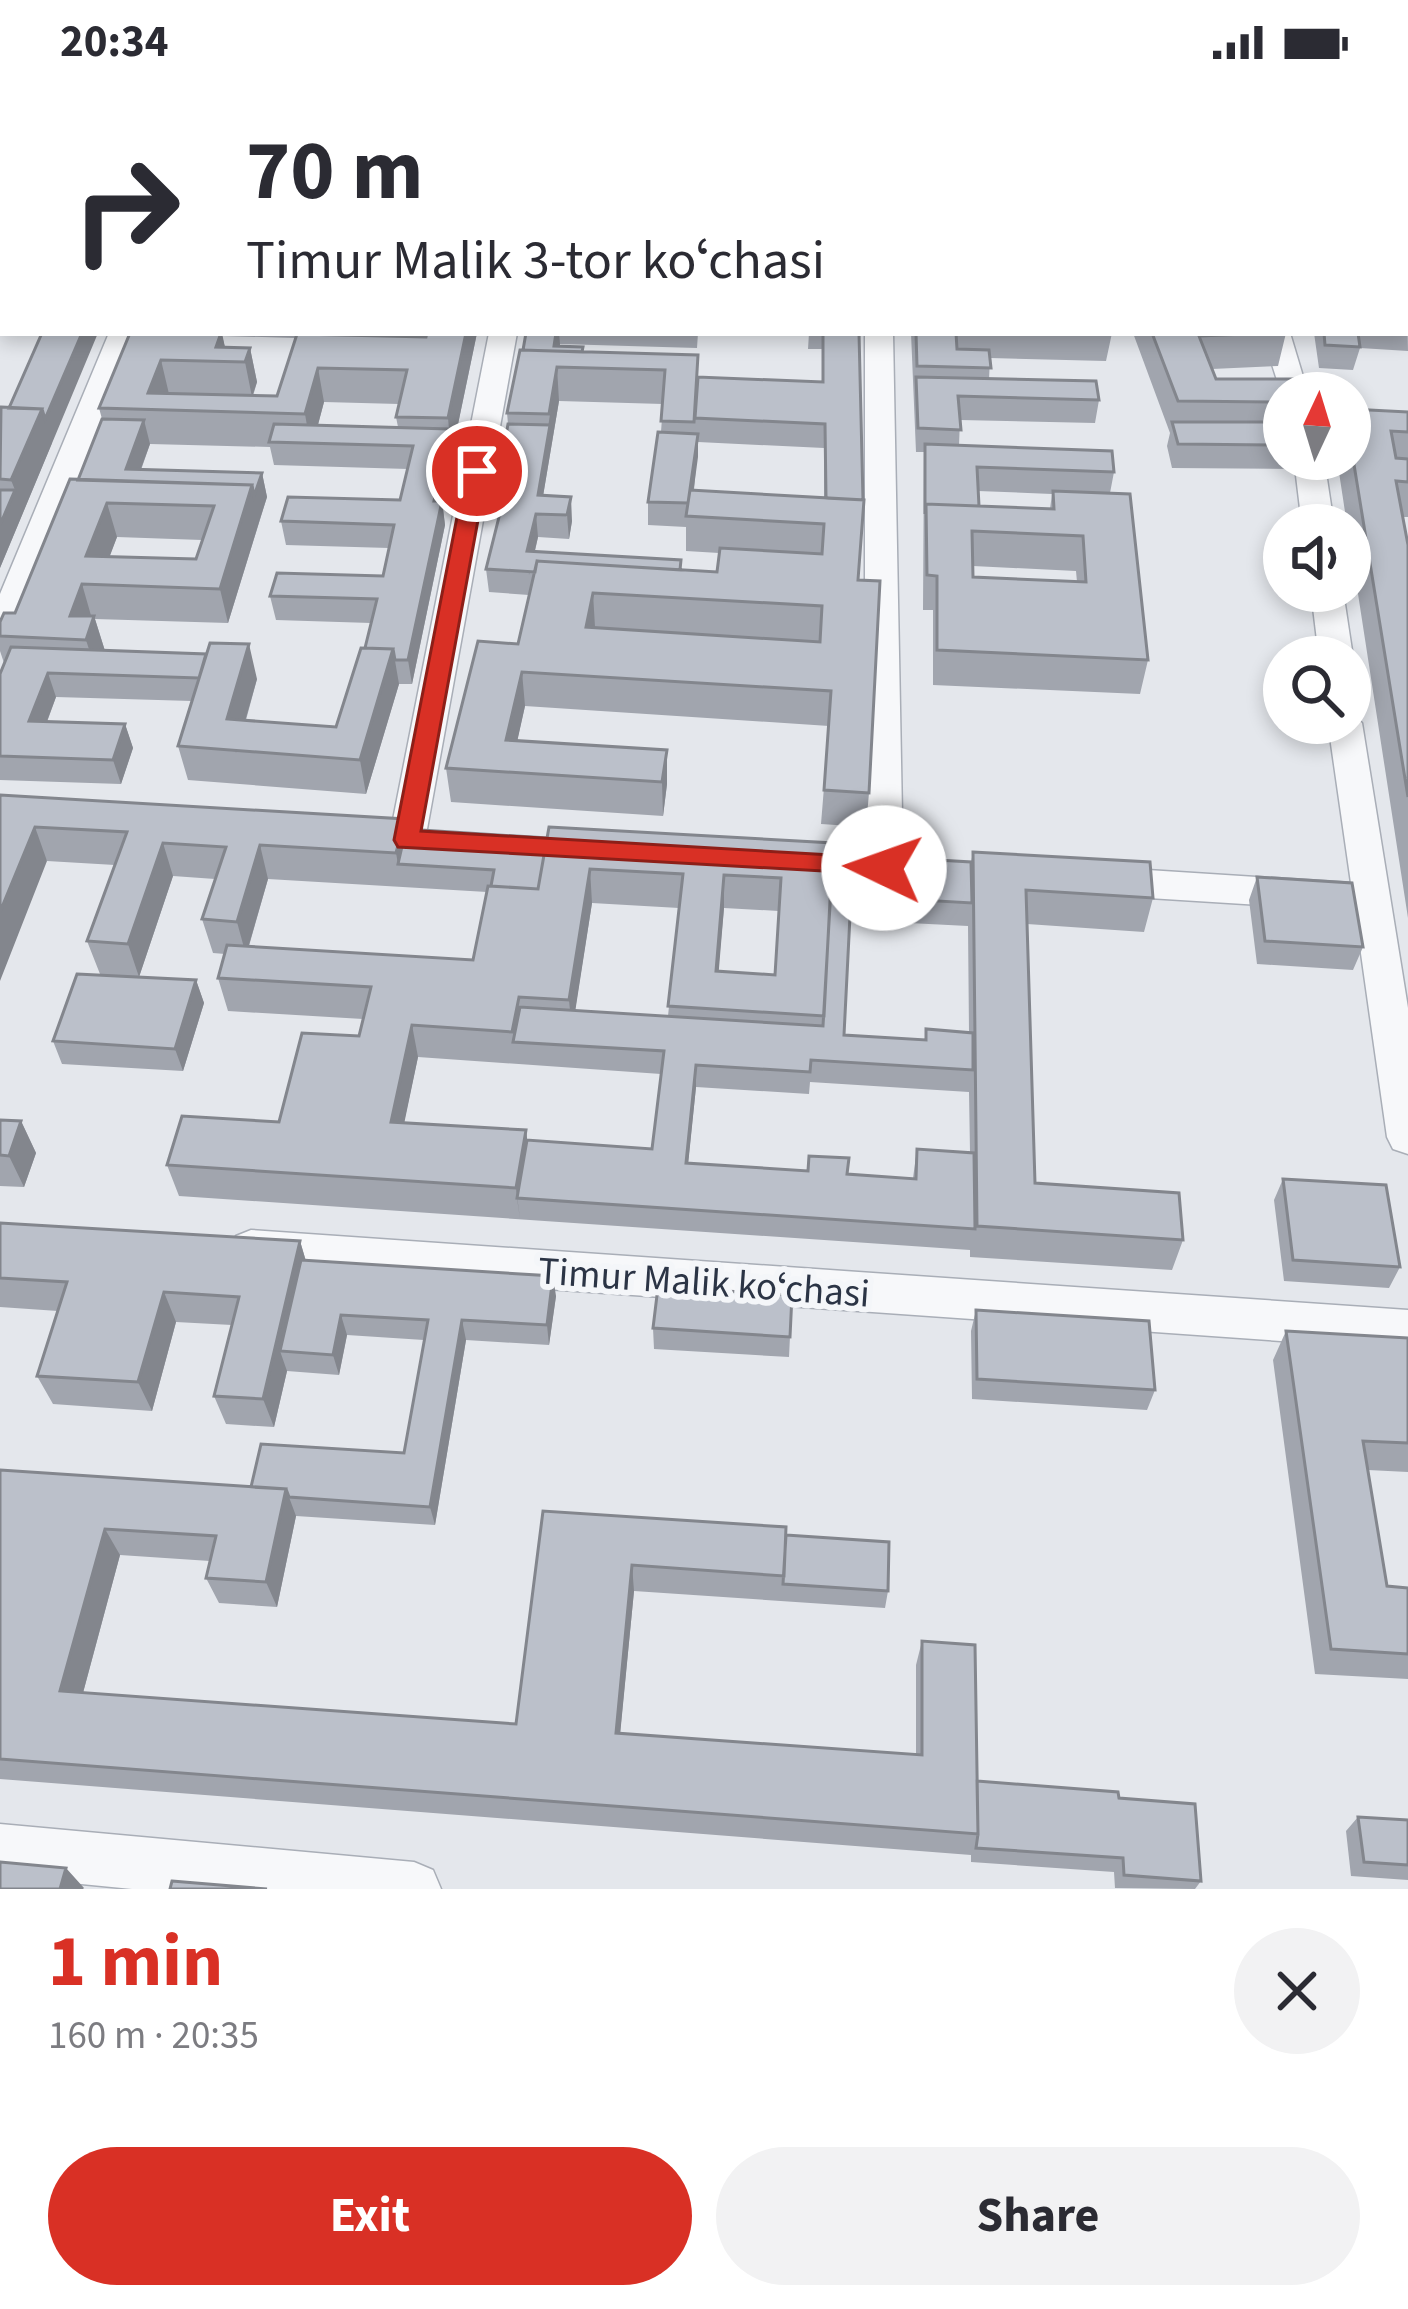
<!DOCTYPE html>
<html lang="en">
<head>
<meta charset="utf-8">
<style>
  :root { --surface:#fff; --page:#f2f2f3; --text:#2b2b33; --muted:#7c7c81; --accent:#d93025 }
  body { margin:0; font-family:"Source Sans 3",sans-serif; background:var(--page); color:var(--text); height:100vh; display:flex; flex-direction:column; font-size:45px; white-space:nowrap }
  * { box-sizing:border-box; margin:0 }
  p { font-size:39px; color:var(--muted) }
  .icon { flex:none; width:66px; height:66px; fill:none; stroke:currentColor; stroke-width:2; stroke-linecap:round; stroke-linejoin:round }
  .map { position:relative; height:1805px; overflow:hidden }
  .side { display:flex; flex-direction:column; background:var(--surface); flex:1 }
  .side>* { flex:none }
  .hud { position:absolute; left:0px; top:0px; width:1410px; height:252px; box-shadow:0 6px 18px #0003; background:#fff; color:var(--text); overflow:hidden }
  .needle { width:78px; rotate:4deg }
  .controls { position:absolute; left:1263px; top:288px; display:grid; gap:24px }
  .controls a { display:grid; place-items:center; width:108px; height:108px; border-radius:50%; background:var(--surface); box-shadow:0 6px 18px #0003; font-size:60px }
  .pin { position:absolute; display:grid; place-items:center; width:102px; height:102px; color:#fff; margin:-51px; border:6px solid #fff; border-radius:50%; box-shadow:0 3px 12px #0007 }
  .me { position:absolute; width:132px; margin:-66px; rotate:273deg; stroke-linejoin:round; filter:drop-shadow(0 0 9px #0008) }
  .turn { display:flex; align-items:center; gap:42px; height:252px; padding:0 48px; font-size:54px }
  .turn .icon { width:156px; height:156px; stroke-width:2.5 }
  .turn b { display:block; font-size:84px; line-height:102px }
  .round { display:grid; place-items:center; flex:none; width:126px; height:126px; border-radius:63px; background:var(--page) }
  .overview { display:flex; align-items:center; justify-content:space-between; height:204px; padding:0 48px }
  h1 { font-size:72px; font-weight:700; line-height:90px; color:var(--accent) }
  .primary-button { display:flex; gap:24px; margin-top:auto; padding:24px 48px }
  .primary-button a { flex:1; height:138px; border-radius:72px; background:var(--accent); color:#fff; font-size:48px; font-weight:700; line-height:138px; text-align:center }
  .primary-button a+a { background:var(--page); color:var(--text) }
  .status { display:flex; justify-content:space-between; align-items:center; height:84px; padding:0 60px; background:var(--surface); direction:ltr }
  .status svg { height:33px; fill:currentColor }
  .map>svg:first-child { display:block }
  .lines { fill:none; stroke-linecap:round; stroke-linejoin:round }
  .street-casing { stroke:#a9aeb7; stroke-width:3 }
  .street { fill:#f7f8fa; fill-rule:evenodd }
  .wall { fill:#a1a5ae; fill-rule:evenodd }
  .shaded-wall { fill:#83868d }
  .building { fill:#bbc0ca; stroke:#83868d; stroke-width:3; fill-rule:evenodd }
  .route { fill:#d93025; stroke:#8d1f18; stroke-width:3 }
  .labels { text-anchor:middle; stroke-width:12; stroke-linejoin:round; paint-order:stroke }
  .street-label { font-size:39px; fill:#2b3445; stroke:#f4f6f9 }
</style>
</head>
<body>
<div class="status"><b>20:34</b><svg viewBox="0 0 49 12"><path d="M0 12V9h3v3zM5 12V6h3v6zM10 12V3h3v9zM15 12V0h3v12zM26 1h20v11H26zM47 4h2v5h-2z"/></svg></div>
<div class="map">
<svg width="1408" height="1805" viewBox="0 0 1408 1805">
  <rect width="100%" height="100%" fill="#e4e7ec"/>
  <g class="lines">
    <defs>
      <path id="street" d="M538 0H562V3H538Z
        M864 0H888V3H864Z
        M1184 0H1208L1209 3H1185Z
        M109 249H137L17 550 12 558 0 561V510Z
        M489 249H517L425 756 420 765 407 769 394 765 389 756Z
        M865 249H893L903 784 897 794 884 798 871 794 865 784Z
        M1262 249H1290L1308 309H1284L1283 315Z
        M1294 375H1324L1334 441H1302Z
        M1311 507H1343L1353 573 1350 578V573H1319Z
        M1350 628 1362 639 1408 924V1070L1393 1065 1387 1053 1355 827 1101 811 1088 807 1082 797 1088 787 1101 783 1351 799 1328 639H1350Z
        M251 1146 1408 1226V1266L251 1184 236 1178 229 1165 236 1152Z
        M0 1740 414 1778 433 1786 441 1805H132L0 1792Z"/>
    </defs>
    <use href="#street" class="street-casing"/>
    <use href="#street" class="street"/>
  </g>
  <path class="wall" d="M0 0H207L205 3H3V36H0Z
    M385 0H530V3L421 1 420 3H384Z
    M570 0H859V3H569Z
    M901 0H1188V3H901Z
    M1221 0H1320L1319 3H1221Z
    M1392 0H1408V147L1407 3H1391Z
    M0 87H3V185H0Z
    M0 206H3V245H0Z
    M1407 224 1408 267 1360 264 1353 286 1319 284 1314 249H1407Z
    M130 249H477L442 417 445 441 412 600H399L366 710 188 696 178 662 192 617 56 613 47 638 125 640 133 664 121 700 0 696V590L4 579 0 567V538L15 529 78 396 102 335 99 324ZM222 252 296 254 277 312H253L257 298 250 264 225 263ZM324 318 399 320 396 333 398 343 318 341ZM150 360 270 363 274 381 408 385 400 416 281 437 286 461 389 464 383 492 270 512 276 536 371 539 365 564 336 643 246 636 257 595 105 567 95 535 228 539 267 413 262 389 141 386ZM117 453 202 456 196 475 109 473Z
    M526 249H698L697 264 560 260V262L583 268 698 271V293L822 298V265H808L809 249H859L858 496 869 709 866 743 821 740 829 642 525 622 517 657 667 666V700L663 732 451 718 446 684 518 560 529 511 489 508 486 485 499 433 496 409 508 340 507 329ZM559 317 663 320 661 348 648 418V441L686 443V467L719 469 717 488 681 486V476L535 467 538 453 569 455 572 437 543 412ZM698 358 824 364V414L694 406Z
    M911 249H1112L1106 277 990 274 989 295 1099 316 1095 339 960 336 959 361 1114 388 1110 409 1148 576 1140 610 933 601V526H923L924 368H916ZM978 407 1052 410 1050 425 979 422ZM973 482 1076 487 1077 498 973 493Z
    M1133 249H1286L1278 282 1212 285 1216 295 1284 309V375H1299L1297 385 1172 384 1167 362 1170 349Z
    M0 325 52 359 0 484Z
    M1350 325 1408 328V433H1403L1408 460V834L1350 458V441H1347L1337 375H1350Z
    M0 711 406 745 971 778 973 768 1153 814 1144 848 1027 840 1035 1099 1183 1156 1172 1186 970 1173V1166L179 1112 167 1081 279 1038 359 952 363 935 228 927 218 894 225 870 213 869 202 835 215 795 173 792 139 893 196 896 204 919 183 987 62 980 53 957 100 890 87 857 115 781 47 777ZM268 795 487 808 473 876 249 862ZM592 819 679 824 668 932 575 926ZM724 824 779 827 775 891 718 888ZM850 836 968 842 969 948 925 956 844 951ZM418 973 661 990 652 1065 527 1056 526 1046 404 1038ZM810 998 969 1008 970 1068 917 1065 913 1094 688 1079 696 1003 809 1010Z
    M1257 793 1363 863 1353 886 1257 880 1249 816Z
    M0 1036 21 1037 36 1069 24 1103 0 1102Z
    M1283 1095 1400 1183 1389 1204 1284 1197 1274 1116Z
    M0 1139 300 1157 306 1177 556 1212 549 1261 466 1256 435 1441 296 1432 277 1523 219 1519 206 1494 210 1477 120 1471 83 1609 516 1640 543 1427 786 1451 888 1507 885 1524 634 1507 620 1649 916 1670V1581L922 1557 977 1697 1119 1714 1201 1797 1195 1805 1115 1804 1114 1788 971 1778V1771L0 1695V1386L251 1403 404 1369 424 1256 347 1251 339 1291 287 1287 274 1343 226 1340 214 1312 232 1241 176 1238 152 1327 53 1320 37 1292 58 1227 0 1223Z
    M792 1211 789 1273 654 1265 653 1244Z
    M976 1226 1155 1306 1147 1326 972 1315 971 1247Z
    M1286 1247 1408 1254V1388L1368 1386 1387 1502 1408 1504V1595L1315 1590 1273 1276Z
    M1358 1733 1408 1736V1796L1351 1792 1346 1747Z"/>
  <path class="shaded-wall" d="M186 0H207L205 3H185Z
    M82 249H98L0 484V441L15 406 11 396 42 325Z
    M222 249 228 278 216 263Z
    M466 249H477L437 441 434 417 449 345 448 334Z
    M556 249H559L560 260 557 277 554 262Z
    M250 264 257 298 252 313 245 278Z
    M161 276 169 310 148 309Z
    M557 283 559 317 540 430 538 411Z
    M318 284 324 318 313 359H310L305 330Z
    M144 336 150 360 132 409 126 385Z
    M698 350V373L690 433 689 419Z
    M262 389 267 413 260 435 254 412Z
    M252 401 260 435 228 539 220 505Z
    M571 413 572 437 569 455 567 431Z
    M442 417 445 441 412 600 408 576Z
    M107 419 117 453 99 501 86 472Z
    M536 430 538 453 529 491 527 467Z
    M82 500 92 535 70 532Z
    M593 509 595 543H586Z
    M94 532 105 567 97 590 86 556Z
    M249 560 257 595 236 669 227 635Z
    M393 565 399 600 366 710 360 676Z
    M522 588 525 622 510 690 506 656Z
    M48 589 56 613 38 661 29 637Z
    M125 640 133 664 121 700 113 676Z
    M667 666V700L663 732 662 698Z
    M405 735 410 769 398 780 396 769Z
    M35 743 47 777 0 897V828Z
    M163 759 173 792 139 893 128 860Z
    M260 761 268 795 246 871 237 838Z
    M590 785 592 819 572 948 569 916Z
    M724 791V824L716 920V887Z
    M196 896 204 919 183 987 175 965Z
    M412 941 418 973 398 1069 391 1038Z
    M696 981V1003L686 1101V1079Z
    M21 1037 36 1069 24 1103 9 1072Z
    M526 1046 530 1078 517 1114 520 1135 516 1104Z
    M300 1157 309 1188 280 1267 287 1287 274 1343 263 1315Z
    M553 1192 556 1212 549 1261 547 1241Z
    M164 1208 176 1238 152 1327 138 1298Z
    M341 1231 347 1251 339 1291 333 1271Z
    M462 1236 466 1256 435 1441 430 1423Z
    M286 1405 296 1432 277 1523 266 1498Z
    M105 1445 120 1471 77 1631 60 1607Z
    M632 1481 634 1507 618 1672 616 1649Z
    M66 1784 84 1804 83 1805H60Z"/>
  <path class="building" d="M0 0H42L41 3H3V14H0Z
    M42 0H186L185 3H41Z
    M237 0H271L270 3H236Z
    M385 0H412L411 3H384Z
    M491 0H524L523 3H490Z
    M570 0H607L606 3H569Z
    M689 0H719V3H689Z
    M720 0H741V3H720Z
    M823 0H859V3H823Z
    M903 0H935L936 3H903Z
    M1161 0H1188V3H1162Z
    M1231 0H1260L1261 3H1231Z
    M1393 0H1408V48L1407 3H1394Z
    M0 122H3V139H0Z
    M0 206H3V222H0Z
    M42 249H82L45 335 42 325 9 324Z
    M130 249H221L216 263 250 264 245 278 161 276 148 309 277 312 297 250 426 253 427 249H466L448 334 396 333 407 286 318 284 305 330 99 324Z
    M526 249H556L554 262 583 263 582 268 523 266Z
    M823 249H859L863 416 826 414 825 340 695 334 698 293 823 298Z
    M916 249H956L957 265 989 266 991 284 917 282Z
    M1152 249H1269L1199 252 1216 295H1298L1302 309H1284V318L1178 317Z
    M1324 249H1358L1360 263 1325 261Z
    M520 266 698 271 694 338 661 337 665 286 557 283 549 330 507 329Z
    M916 293 1096 297 1099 316 958 312 961 346 918 344Z
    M1 323 42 325 11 396 0 395Z
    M1350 325 1408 328V348L1391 347 1396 374 1408 375V398L1396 397 1408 461V713L1350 356Z
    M102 335 144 336 126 385 262 389 254 412 252 401 78 396Z
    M1172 338H1284V361L1178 360Z
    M274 340 449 345 434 417H442L408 576H395L393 565 365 564 377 515 270 512 277 489 383 492 394 441 281 437 288 413 400 416 413 362 269 358Z
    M508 340 550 341 538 411 571 413 567 431 536 430 527 467 681 476 680 486 537 477 535 488 486 485 505 409H496Z
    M658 348 698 350 688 419 648 418Z
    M925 360 1112 367 1114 388 977 383 979 422 926 420 925 430Z
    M70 395 252 401 220 505 82 500 70 532H94L86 556 0 552V538L4 529H15ZM107 419 214 422 196 475 86 472Z
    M0 406H15L0 441Z
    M690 406 864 416 858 496 880 497 869 709 824 706 831 607 522 588 506 656 667 666 662 698 446 684 478 557 518 560 537 477 717 488 720 464 822 470 824 440 686 432ZM593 509 822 522 820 558 586 543Z
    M1053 407 1130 410 1148 576 937 566V492L927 491 926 420 1054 425ZM972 447 1083 452 1086 498 973 493Z
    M210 559 249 560 227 635 336 643 361 564 393 565 360 676 178 662Z
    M11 563 206 570 199 594 48 589 29 637 125 640 113 676 0 672V590Z
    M0 711 405 735 396 769 260 761 237 838 202 835 226 763 163 759 128 860 87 857 127 748 35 743 0 828Z
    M549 743 833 759 824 932 668 922 683 790 590 785 569 916 519 913 512 948 412 941 391 1038 526 1046 516 1104 167 1081 182 1032 279 1038 302 949 359 952 371 903 218 894 227 861 473 876 488 802 538 805ZM724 791 781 794 775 891 716 887Z
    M406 745 547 754 538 805 491 802 494 786 398 780Z
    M973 768 1150 778 1153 814 1026 806 1035 1099 1179 1109 1183 1156 977 1142Z
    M833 770 971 778 972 819 851 812 844 951 926 956V945L973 949V986L811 976 810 988 696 981 686 1079 808 1087 809 1072 849 1074 847 1090 916 1095 917 1065 974 1069 975 1145 517 1114 527 1056 652 1065 664 967 513 958 520 923 823 942Z
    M1257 793 1352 799 1363 863 1265 857Z
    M77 890 196 896 175 965 53 957Z
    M0 1036 21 1037 9 1072 0 1071Z
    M1283 1095 1386 1101 1400 1183 1293 1176Z
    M0 1139 300 1157 263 1315 214 1312 239 1213 164 1208 138 1298 37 1292 67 1198 0 1194Z
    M301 1176 553 1192 547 1241 462 1236 430 1423 289 1413 286 1405 251 1403 261 1360 404 1369 428 1236 341 1231 333 1271 280 1267Z
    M658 1203 792 1211 790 1253 653 1244Z
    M976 1226 1149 1237 1155 1306 977 1295Z
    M1286 1247 1408 1254V1359L1363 1357 1387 1502 1408 1504V1570L1331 1565Z
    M0 1386 286 1405 266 1498 206 1494 216 1452 105 1445 60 1607 516 1640 543 1427 786 1443 784 1492 632 1481 616 1649 922 1671V1557L975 1561 978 1750 0 1675Z
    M786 1451 889 1458 888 1507 783 1500Z
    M977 1697 1118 1708 1119 1714 1195 1720 1201 1797 1124 1791 1123 1774 976 1764 978 1750Z
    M1358 1733 1408 1736V1781L1364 1778Z
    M0 1778 66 1784 60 1805H0Z
    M172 1797 267 1805H170Z"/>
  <path class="route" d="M477 381 487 387 421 747 884 774 897 784 893 791 398 763 394 756 466 387Z"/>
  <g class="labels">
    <g class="street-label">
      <text transform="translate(704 1197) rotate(4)" y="14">Timur Malik koʻchasi</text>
    </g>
  </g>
</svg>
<div class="controls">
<a><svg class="needle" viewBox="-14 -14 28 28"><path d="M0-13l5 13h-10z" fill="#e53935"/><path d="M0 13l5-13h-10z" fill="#7c7c81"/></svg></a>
<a><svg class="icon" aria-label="sound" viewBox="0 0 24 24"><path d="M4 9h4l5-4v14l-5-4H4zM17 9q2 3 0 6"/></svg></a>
<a><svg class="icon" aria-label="search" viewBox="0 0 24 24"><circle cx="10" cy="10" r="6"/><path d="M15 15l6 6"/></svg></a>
</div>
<div class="pin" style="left:477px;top:387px;background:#d93025"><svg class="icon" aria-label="arrive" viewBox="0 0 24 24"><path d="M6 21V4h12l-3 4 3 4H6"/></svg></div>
<svg class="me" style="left:884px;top:784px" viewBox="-20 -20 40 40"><circle r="19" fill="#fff"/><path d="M0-13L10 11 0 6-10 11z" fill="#d93025"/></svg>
<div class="hud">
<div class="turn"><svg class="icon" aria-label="right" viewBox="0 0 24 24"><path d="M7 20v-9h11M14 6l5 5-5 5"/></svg><div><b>70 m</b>Timur Malik 3-tor koʻchasi</div></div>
</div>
</div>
<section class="side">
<div class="overview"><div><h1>1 min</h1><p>160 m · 20:35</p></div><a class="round"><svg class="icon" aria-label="close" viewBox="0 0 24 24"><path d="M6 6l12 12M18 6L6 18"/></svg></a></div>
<div class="primary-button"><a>Exit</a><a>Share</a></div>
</section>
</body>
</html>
